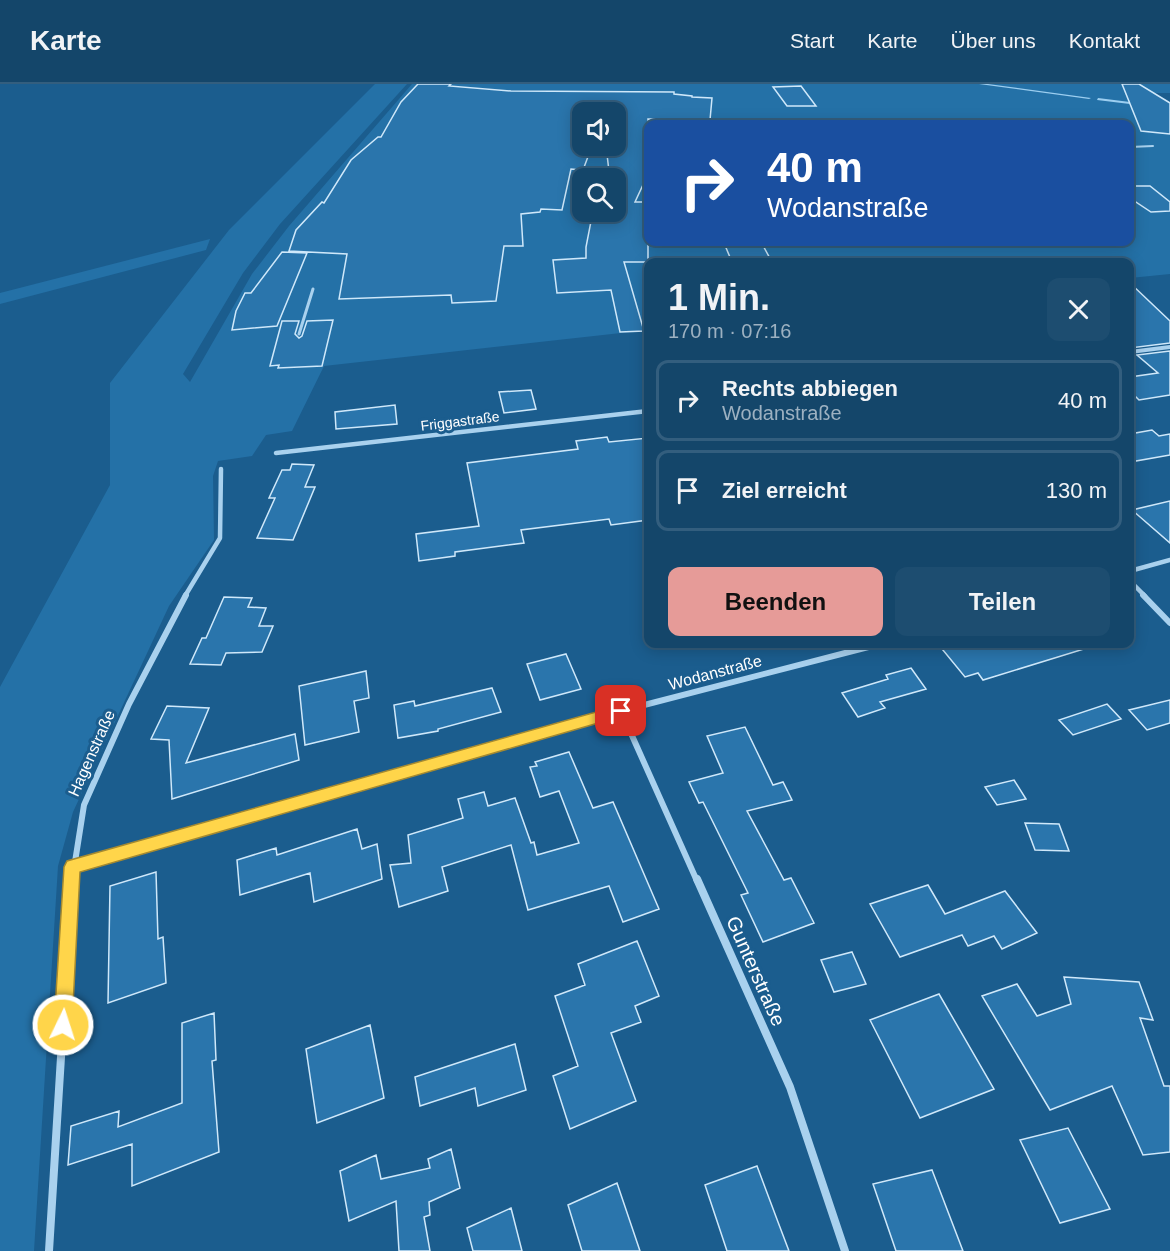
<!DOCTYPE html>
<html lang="de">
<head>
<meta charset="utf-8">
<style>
  :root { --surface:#14466a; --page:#1d4d70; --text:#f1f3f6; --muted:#9db1c1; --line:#335e7e; --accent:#e69b98 }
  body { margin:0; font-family:Arial,sans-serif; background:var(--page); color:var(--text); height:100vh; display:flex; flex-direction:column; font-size:22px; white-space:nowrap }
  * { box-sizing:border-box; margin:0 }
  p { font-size:20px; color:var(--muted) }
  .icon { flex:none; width:33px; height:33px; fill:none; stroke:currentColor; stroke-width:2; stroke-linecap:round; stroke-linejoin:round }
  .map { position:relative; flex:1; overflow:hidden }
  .panel { position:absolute; left:644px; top:174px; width:490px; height:390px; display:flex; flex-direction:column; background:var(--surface); border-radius:12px; box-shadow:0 3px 15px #0003,0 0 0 2px var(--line) }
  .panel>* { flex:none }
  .guide { position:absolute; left:644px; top:36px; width:490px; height:126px; border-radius:12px; box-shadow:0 3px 15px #0003,0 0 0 2px var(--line); background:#1a4fa0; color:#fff; overflow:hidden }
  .controls { position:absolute; left:572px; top:18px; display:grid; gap:12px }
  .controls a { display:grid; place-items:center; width:54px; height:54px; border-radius:12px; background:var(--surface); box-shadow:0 3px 15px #0003,0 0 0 2px var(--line); font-size:30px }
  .pin { position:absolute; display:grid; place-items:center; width:51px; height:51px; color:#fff; margin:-26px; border-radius:12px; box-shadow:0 3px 9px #0006 }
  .me { position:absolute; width:66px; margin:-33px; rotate:4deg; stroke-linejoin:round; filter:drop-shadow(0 0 4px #0008) }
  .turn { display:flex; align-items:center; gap:21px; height:126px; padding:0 24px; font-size:27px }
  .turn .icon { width:78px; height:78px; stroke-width:2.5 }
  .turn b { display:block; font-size:42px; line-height:51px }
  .round { display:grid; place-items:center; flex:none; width:63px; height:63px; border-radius:12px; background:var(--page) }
  .overview { display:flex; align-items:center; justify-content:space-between; height:102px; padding:0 24px }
  h1 { font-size:36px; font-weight:700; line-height:45px }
  .primary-button { display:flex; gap:12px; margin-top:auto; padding:12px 24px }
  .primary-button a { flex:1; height:69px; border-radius:12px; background:var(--accent); color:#111; font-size:24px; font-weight:700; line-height:69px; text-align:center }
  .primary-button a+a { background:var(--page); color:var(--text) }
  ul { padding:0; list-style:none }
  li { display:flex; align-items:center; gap:18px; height:81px; margin:0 12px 9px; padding:0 12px; border:3px solid var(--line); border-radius:12px }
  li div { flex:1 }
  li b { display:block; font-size:22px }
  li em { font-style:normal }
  header { display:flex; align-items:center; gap:36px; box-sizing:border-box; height:84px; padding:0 30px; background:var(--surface); border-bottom:2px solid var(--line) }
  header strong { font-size:28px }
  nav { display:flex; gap:33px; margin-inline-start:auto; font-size:21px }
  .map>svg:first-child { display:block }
  .green { fill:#2471a7; fill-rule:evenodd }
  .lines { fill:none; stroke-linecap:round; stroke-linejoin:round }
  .stream { fill:#9ccef0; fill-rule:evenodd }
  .building { fill:#2a75ac; stroke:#cfe8fa; stroke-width:1.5 }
  .lane-far1 { stroke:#a9d1ee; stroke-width:2 }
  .lane { stroke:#a9d1ee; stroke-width:3 }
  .street-far3 { stroke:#a9d1ee; stroke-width:4 }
  .street-far2 { stroke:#a9d1ee; stroke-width:4.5 }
  .street-far1 { stroke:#a9d1ee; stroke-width:6 }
  .street { stroke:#a9d1ee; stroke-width:8 }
  .route { fill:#ffd54a; stroke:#a68a30; stroke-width:1.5 }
  .labels { text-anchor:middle; stroke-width:6; stroke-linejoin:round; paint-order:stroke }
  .far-street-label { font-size:14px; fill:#fff; stroke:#1b5d8e }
  .street-label { font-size:16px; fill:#fff; stroke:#1b5d8e }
  .near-street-label { font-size:20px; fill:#fff; stroke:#1b5d8e }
</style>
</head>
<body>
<header>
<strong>Karte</strong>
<nav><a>Start</a><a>Karte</a><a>Über uns</a><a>Kontakt</a></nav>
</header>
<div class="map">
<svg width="1170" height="1167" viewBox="0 0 1170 1167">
  <rect width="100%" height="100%" fill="#1b5d8e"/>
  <path class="green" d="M375 0H407L280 140 243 189 183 290 190 298 252 190 289 142 412 0H1170V9H1142L1170 30V190L1130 194V178H648V246L324 282 292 347 266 351 252 372 218 377 213 392 214 456 169 522 73 728 58 782 34 1167H0V603L110 401V299L229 146ZM582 28H615V62H582ZM648 40H1130V158H648ZM582 94H615V128H582Z
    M210 155 206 166 0 220V209Z"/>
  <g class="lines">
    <path class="stream" d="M979 0H988L1091 14 1089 15Z
      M1098 14 1138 19 1140 20 1138 21 1097 16Z"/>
  </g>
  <path class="building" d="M418 0H451L449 2 511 7 674 8V10L692 12V13L712 14 710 36 648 35V90L635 118H648V178H624L644 247 620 248 611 206 557 209 553 176 586 174V163L592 132 614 133 615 131V88L609 87 606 62H615V28H582V62H592L583 86 571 85 562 126 541 125 540 128 521 130 523 162H504L496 217 452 219 451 211 339 215 347 170 289 167 296 146 322 118 324 119 351 76 378 53H381L401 18Z
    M1122 0H1139L1170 19V50L1141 47Z
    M801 2 816 22H787L773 3Z
    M1130 102H1150L1170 118V127L1151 128 1130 114Z
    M761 158 772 178H732L724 159Z
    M282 168 307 169 277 242 232 246 236 227 245 209H251Z
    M1130 199 1170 237V259L1130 264Z
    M333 236 322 282 278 284 279 281 270 282 282 237H299L295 250 299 254 302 252 307 237Z
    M1170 267V311L1139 316 1130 307V293L1158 289 1137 271Z
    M531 306 536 325 504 329 499 308Z
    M395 321 397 340 336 345 335 328Z
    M1152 346 1159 352 1170 350V371L1130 378V350Z
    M607 353 609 358 648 354V436L611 441 609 435 521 446 524 459 455 468V472L419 477 416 450 479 442 467 379 578 365 576 357Z
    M292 380 314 381 305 403H315L293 456 257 454 275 414H269L282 386H290Z
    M1170 417V459L1132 426Z
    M224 513 252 514 248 523 266 524 259 542H273L262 568 226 569 221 581 190 580 202 554H206Z
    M938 560H1084V565L983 596 978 589 965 593Z
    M566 570 581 605 540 616 527 580Z
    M911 584 926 605 880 618 885 624 858 633 842 609 888 595 886 591Z
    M366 587 369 614 354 617 359 648 305 661 299 602Z
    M492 604 501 628 438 645V647L398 654 394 621 414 617 415 622Z
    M1170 616V639L1147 646 1129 626Z
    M1107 620 1121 635 1073 651 1059 636Z
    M167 622 209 624 186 679 295 650 299 676 172 715 169 656 151 655Z
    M745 643 773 701 783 698 792 716 747 727 784 796 791 794 814 839 763 858 741 811 748 809 703 718 699 719 689 698 723 689 707 652Z
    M569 668 593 724 613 718 659 825 623 838 609 802 528 826 511 761 442 783 448 807 399 823 390 781 411 779 408 751 463 734 458 715 484 708 488 722 515 714 531 759 534 758 537 771 579 759 559 707 540 713 530 683 537 682 535 678Z
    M1014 696 1026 715 997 721 985 703Z
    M1025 739 1059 740 1069 767 1035 766Z
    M357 745 362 765 377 760 382 795 314 818 310 789 240 811 237 776 276 764 277 771Z
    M156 788 158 855 163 853 166 899 108 919 110 802Z
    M928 801 945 830 1005 807 1037 849 1002 865 994 852 968 862 962 851 900 873 870 820Z
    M637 857 659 912 635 922 641 938 611 949 636 1017 570 1045 553 992 578 982 555 912 585 901 578 880Z
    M852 868 866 900 834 908 821 876Z
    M1064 893 1139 898 1153 936 1140 934 1164 1002H1170V1068L1143 1071 1112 1002 1050 1026 982 912 1017 900 1037 932 1071 920Z
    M939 910 994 1005 920 1034 870 936Z
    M214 929 216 976 212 977 219 1068 132 1102V1060L68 1081 71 1042 119 1027 118 1043 182 1019V939Z
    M370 941 384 1014 317 1039 306 965Z
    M515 960 526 1006 478 1022 475 1004 420 1022 415 993Z
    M1068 1044 1110 1125 1060 1139 1020 1056Z
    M451 1065 460 1104 429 1118 430 1131 424 1133 430 1167H399L396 1117 349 1137 340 1087 376 1071 381 1095 430 1084 428 1075Z
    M757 1082 778 1138 789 1167H727L705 1101Z
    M932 1086 963 1167H896L873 1100Z
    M617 1099 640 1167H582L568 1121Z
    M511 1124 522 1167H473L467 1144Z"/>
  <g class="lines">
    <path class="lane-far1" d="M1130 63 1153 62"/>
    <path class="lane" d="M299 250 313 205"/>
    <path class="street-far3" d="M1130 268 1170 263"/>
    <path class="street-far2" d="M276 369 648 327
      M1130 487 1170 476
      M1130 497 1145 512
      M185 512 220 454 221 385"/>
    <path class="street-far1" d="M1143 511 1170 539
      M621 627 697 797
      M73 783 621 627 880 560
      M72 797 84 721 129 620 186 511"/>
    <path class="street" d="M697 795 790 1003 845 1167
      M49 1167 72 795"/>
  </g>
  <path class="route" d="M621 621 626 623 628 627 626 631 80 788 72 941 69 948 63 950 56 948 54 941 64 783 67 777Z"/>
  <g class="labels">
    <g class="far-street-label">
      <text transform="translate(460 337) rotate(-7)" y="5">Friggastraße</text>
    </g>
    <g class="street-label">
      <text transform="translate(715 588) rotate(-15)" y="6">Wodanstraße</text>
      <text transform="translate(91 669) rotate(-66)" y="6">Hagenstraße</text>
    </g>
    <g class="near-street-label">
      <text transform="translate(756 887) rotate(66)" y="7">Gunterstraße</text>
    </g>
  </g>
</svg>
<div class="controls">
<a><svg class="icon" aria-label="sound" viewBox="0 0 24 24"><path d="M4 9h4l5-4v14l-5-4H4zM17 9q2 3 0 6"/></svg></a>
<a><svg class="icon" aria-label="search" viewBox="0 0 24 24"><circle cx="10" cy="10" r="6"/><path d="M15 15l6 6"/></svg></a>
</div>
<div class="pin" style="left:621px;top:627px;background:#d93025"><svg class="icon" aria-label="arrive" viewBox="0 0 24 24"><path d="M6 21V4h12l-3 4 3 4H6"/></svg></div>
<svg class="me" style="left:63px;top:941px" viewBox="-20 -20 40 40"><circle r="17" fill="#ffd54a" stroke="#fff" stroke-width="3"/><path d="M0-11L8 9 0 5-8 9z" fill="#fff"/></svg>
<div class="guide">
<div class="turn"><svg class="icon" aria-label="right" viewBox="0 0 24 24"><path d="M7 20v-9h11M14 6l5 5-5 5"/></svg><div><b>40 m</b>Wodanstraße</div></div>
</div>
<section class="panel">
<div class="overview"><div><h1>1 Min.</h1><p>170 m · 07:16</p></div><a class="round"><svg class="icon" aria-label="close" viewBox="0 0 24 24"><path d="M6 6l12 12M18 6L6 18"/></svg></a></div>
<ul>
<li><svg class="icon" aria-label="right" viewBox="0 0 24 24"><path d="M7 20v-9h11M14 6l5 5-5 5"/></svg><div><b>Rechts abbiegen</b><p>Wodanstraße</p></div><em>40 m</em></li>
<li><svg class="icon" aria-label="arrive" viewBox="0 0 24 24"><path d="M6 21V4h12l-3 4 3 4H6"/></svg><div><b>Ziel erreicht</b></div><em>130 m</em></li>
</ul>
<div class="primary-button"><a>Beenden</a><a>Teilen</a></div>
</section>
</div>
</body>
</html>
